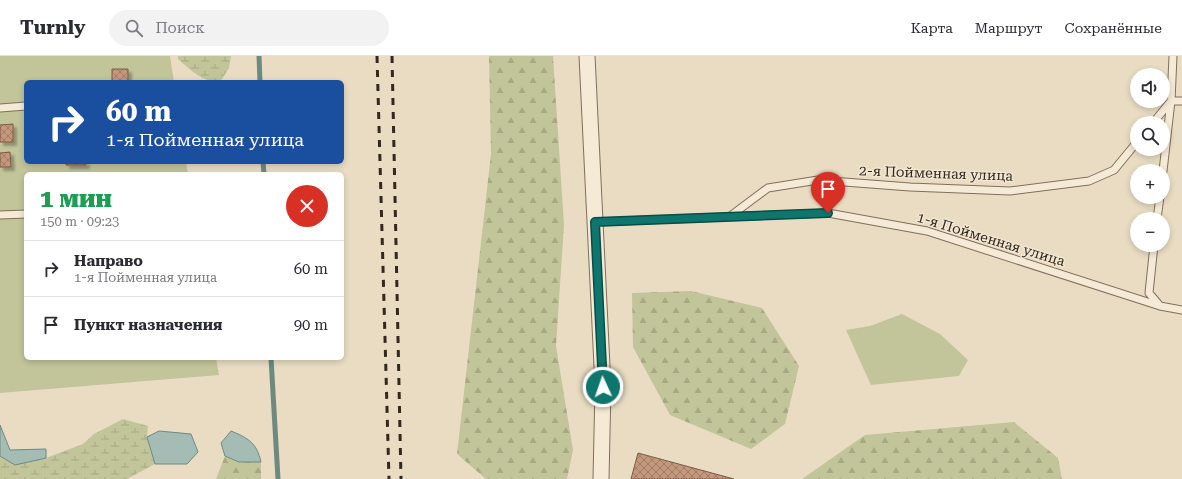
<!DOCTYPE html>
<html lang="ru">
<head>
<meta charset="utf-8">
<style>
  :root { --surface:#fff; --page:#f2f2f3; --text:#2b2b33; --muted:#7c7c81; --line:#e1e1e2 }
  body { margin:0; font-family:"Roboto Serif",serif; background:var(--page); color:var(--text); height:100vh; display:flex; flex-direction:column; font-size:15px; white-space:nowrap }
  * { box-sizing:border-box; margin:0 }
  p { font-size:13px; color:var(--muted) }
  .icon { flex:none; width:22px; height:22px; fill:none; stroke:currentColor; stroke-width:2; stroke-linecap:round; stroke-linejoin:round }
  .map { position:relative; flex:1; overflow:hidden }
  .panel { position:absolute; left:24px; top:116px; width:320px; height:188px; display:flex; flex-direction:column; background:var(--surface); border-radius:6px; box-shadow:0 2px 6px #0003 }
  .panel>* { flex:none }
  .top-card { position:absolute; left:24px; top:24px; width:320px; height:84px; border-radius:6px; box-shadow:0 2px 6px #0003; background:#1a4fa0; color:#fff; overflow:hidden }
  .fabs { position:absolute; left:1130px; top:12px; display:grid; gap:8px }
  .fabs a { display:grid; place-items:center; width:40px; height:40px; border-radius:50%; background:var(--surface); box-shadow:0 2px 6px #0003; font-size:20px }
  .pin { position:absolute; display:grid; place-items:center; width:34px; height:34px; color:#fff; margin:-41px -17px; border-radius:50% 50% 50% 0; rotate:-45deg; box-shadow:0 0 4px #0007 }
  .pin .icon { rotate:45deg }
  .me { position:absolute; width:44px; margin:-22px; rotate:357deg; stroke-linejoin:round; filter:drop-shadow(0 0 3px #0008) }
  .turn { display:flex; align-items:center; gap:14px; height:84px; padding:0 16px; font-size:18px }
  .turn .icon { width:52px; height:52px; stroke-width:2.5 }
  .turn b { display:block; font-size:28px; line-height:34px }
  .round { display:grid; place-items:center; flex:none; width:42px; height:42px; border-radius:21px; background:var(--page) }
  .headline { display:flex; align-items:center; justify-content:space-between; height:68px; padding:0 16px }
  h1 { font-size:24px; font-weight:800; line-height:30px; color:#1e9e55 }
  ul { padding:0; list-style:none }
  li { display:flex; align-items:center; gap:12px; height:56px; padding:0 16px; border-top:1px solid var(--line) }
  li div { flex:1 }
  li b { display:block; font-size:15px }
  li em { font-style:normal }
  header { display:flex; align-items:center; gap:24px; box-sizing:border-box; height:56px; padding:0 20px; background:var(--surface); border-bottom:1px solid var(--line) }
  header strong { font-size:19px }
  nav { display:flex; gap:22px; margin-inline-start:auto; font-size:14px }
  .search { width:280px; height:36px; background:var(--page); display:flex; align-items:center; gap:10px; box-sizing:border-box; padding:0 14px; border-radius:22px; color:var(--muted); font-size:15px }
  .map>svg:first-child { display:block }
  .green { fill:#c2c599 }
  .forest { fill:url(#forest-firs) }
  .wetland { fill:url(#wetland-marsh) }
  .water { fill:#a5bcb5; stroke:#6d8981 }
  .lines { fill:none; stroke-linecap:round; stroke-linejoin:round }
  .stream { stroke:#6d8981; stroke-width:5 }
  .building { fill:url(#building-cross-hatch); stroke:#7e5944; filter:url(#shadow) }
  .lane-casing { stroke:#816f5c; stroke-width:9 }
  .street-casing { stroke:#816f5c; stroke-width:17 }
  .lane { stroke:#f5ead5; stroke-width:7 }
  .street { stroke:#f5ead5; stroke-width:15 }
  .rail { stroke:#33281e; stroke-width:3; stroke-dasharray:7 7; stroke-linecap:butt }
  .route-casing { stroke:#0a4d48; stroke-width:10 }
  .route { stroke:#0f766e; stroke-width:7 }
  .labels { text-anchor:middle; stroke-width:3; stroke-linejoin:round; paint-order:stroke }
  .street-label { font-size:14px; fill:#33281e; stroke:#f1e7d2 }
</style>
</head>
<body>
<header>
<strong>Turnly</strong>
<div class="search"><svg class="icon" aria-label="search" viewBox="0 0 24 24"><circle cx="10" cy="10" r="6"/><path d="M15 15l6 6"/></svg>Поиск</div>
<nav><a>Карта</a><a>Маршрут</a><a>Сохранённые</a></nav>
</header>
<div class="map">
<svg width="1182" height="423" viewBox="0 0 1182 423">
  <defs>
    <pattern id="forest-firs" width="22" height="20" patternUnits="userSpaceOnUse"><rect width="22" height="20" fill="#c2c599"/><path d="M5 1l3.5 6h-7zM16 11l3.5 6h-7z" fill="#a7a983"/></pattern>
    <pattern id="wetland-marsh" width="20" height="14" patternUnits="userSpaceOnUse"><rect width="20" height="14" fill="#c2c599"/><path d="M1 5h8M5 5V1M11 12h8M15 12V8" fill="none" stroke="#a7a983"/></pattern>
    <pattern id="building-cross-hatch" width="8" height="8" patternUnits="userSpaceOnUse"><rect width="8" height="8" fill="#c3987d"/><path d="M0 0l8 8M0 8l8-8" fill="none" stroke="#9f7c66"/></pattern>
    <filter id="shadow"><feDropShadow dx="3.5" dy="3.5" stdDeviation="1" flood-color="#0004"/></filter>
  </defs>
  <rect width="100%" height="100%" fill="#e9dcc3"/>
  <path class="green" d="M0 0H170L174 26H26V106H186L188 118H26V302H216L219 319 0 337Z
    M902 258 940 278 968 304 959 320 871 329 846 274 870 270Z"/>
  <path class="forest" d="M489 0H553L564 169 556 290 573 394 567 423H486L457 398 491 98Z
    M691 235 762 252 799 310 785 368 751 393 670 359 633 291 632 237Z
    M1014 366 1058 402 1062 423H802L865 379Z
    M225 400 239 406H261V423H216Z"/>
  <path class="wetland" d="M178 0H231L229 12 220 26C202 26 192 15 178 3Z
    M123 363 148 370 147 381 155 408 127 423H0V400L15 409 46 402 83 388 94 378Z"/>
  <path class="water" d="M0 369 10 394 46 393V402L15 409 0 400Z
    M159 375 191 378 198 396 187 408H155L147 381Z
    M231 375C248 382 257 387 261 406H239L225 400 221 387Z"/>
  <g class="lines">
    <path class="stream" d="M259 0 260 26
      M263 106 264 118
      M271 302 278 423"/>
  </g>
  <path class="building" d="M112 13H128V26H112Z
    M13 68V86H0V69Z
    M10 96 11 111H0V97Z
    M66 106H86V109H66Z
    M638 397 734 423H631Z"/>
  <g class="lines">
    <defs>
      <path id="lane" d="M0 52 26 50
        M1153 67 1171 45H1182
        M1163 115 1171 45 1173 0
        M0 159 26 158
        M729 161 768 132 818 124 910 131 1010 135 1089 125 1114 114 1137 86
        M1157 163 1160 141
        M595 166 828 157 927 175 1160 250
        M1154 189 1149 237 1160 250 1182 254"/>
      <path id="street" d="M587 0 603 331 601 423"/>
    </defs>
    <use href="#lane" class="lane-casing"/>
    <use href="#street" class="street-casing"/>
    <use href="#lane" class="lane"/>
    <use href="#street" class="street"/>
    <path class="rail" d="M377 0 389 423
      M392 0 401 423"/>
  </g>
  <g class="lines">
    <defs>
      <path id="route" d="M603 331 595 166 828 157"/>
    </defs>
    <use href="#route" class="route-casing"/>
    <use href="#route" class="route"/>
  </g>
  <g class="labels">
    <g class="street-label">
      <text transform="translate(936 117) rotate(2)" y="5">2-я Пойменная улица</text>
      <text transform="translate(991 183) rotate(17)" y="5">1-я Пойменная улица</text>
    </g>
  </g>
</svg>
<div class="fabs">
<a><svg class="icon" aria-label="sound" viewBox="0 0 24 24"><path d="M4 9h4l5-4v14l-5-4H4zM17 9q2 3 0 6"/></svg></a>
<a><svg class="icon" aria-label="search" viewBox="0 0 24 24"><circle cx="10" cy="10" r="6"/><path d="M15 15l6 6"/></svg></a>
<a>+</a>
<a>−</a>
</div>
<div class="pin" style="left:828px;top:157px;background:#d93025"><svg class="icon" aria-label="arrive" viewBox="0 0 24 24"><path d="M6 21V4h12l-3 4 3 4H6"/></svg></div>
<svg class="me" style="left:603px;top:331px" viewBox="-20 -20 40 40"><circle r="17" fill="#0f766e" stroke="#fff" stroke-width="3"/><path d="M0-11L8 9 0 5-8 9z" fill="#fff"/></svg>
<div class="top-card">
<div class="turn"><svg class="icon" aria-label="right" viewBox="0 0 24 24"><path d="M7 20v-9h11M14 6l5 5-5 5"/></svg><div><b>60 m</b>1-я Пойменная улица</div></div>
</div>
<section class="panel">
<div class="headline"><div><h1>1 мин</h1><p>150 m · 09:23</p></div><a class="round" style="background:#d93025;color:#fff"><svg class="icon" aria-label="close" viewBox="0 0 24 24"><path d="M6 6l12 12M18 6L6 18"/></svg></a></div>
<ul>
<li><svg class="icon" aria-label="right" viewBox="0 0 24 24"><path d="M7 20v-9h11M14 6l5 5-5 5"/></svg><div><b>Направо</b><p>1-я Пойменная улица</p></div><em>60 m</em></li>
<li><svg class="icon" aria-label="arrive" viewBox="0 0 24 24"><path d="M6 21V4h12l-3 4 3 4H6"/></svg><div><b>Пункт назначения</b></div><em>90 m</em></li>
</ul>
</section>
</div>
</body>
</html>
